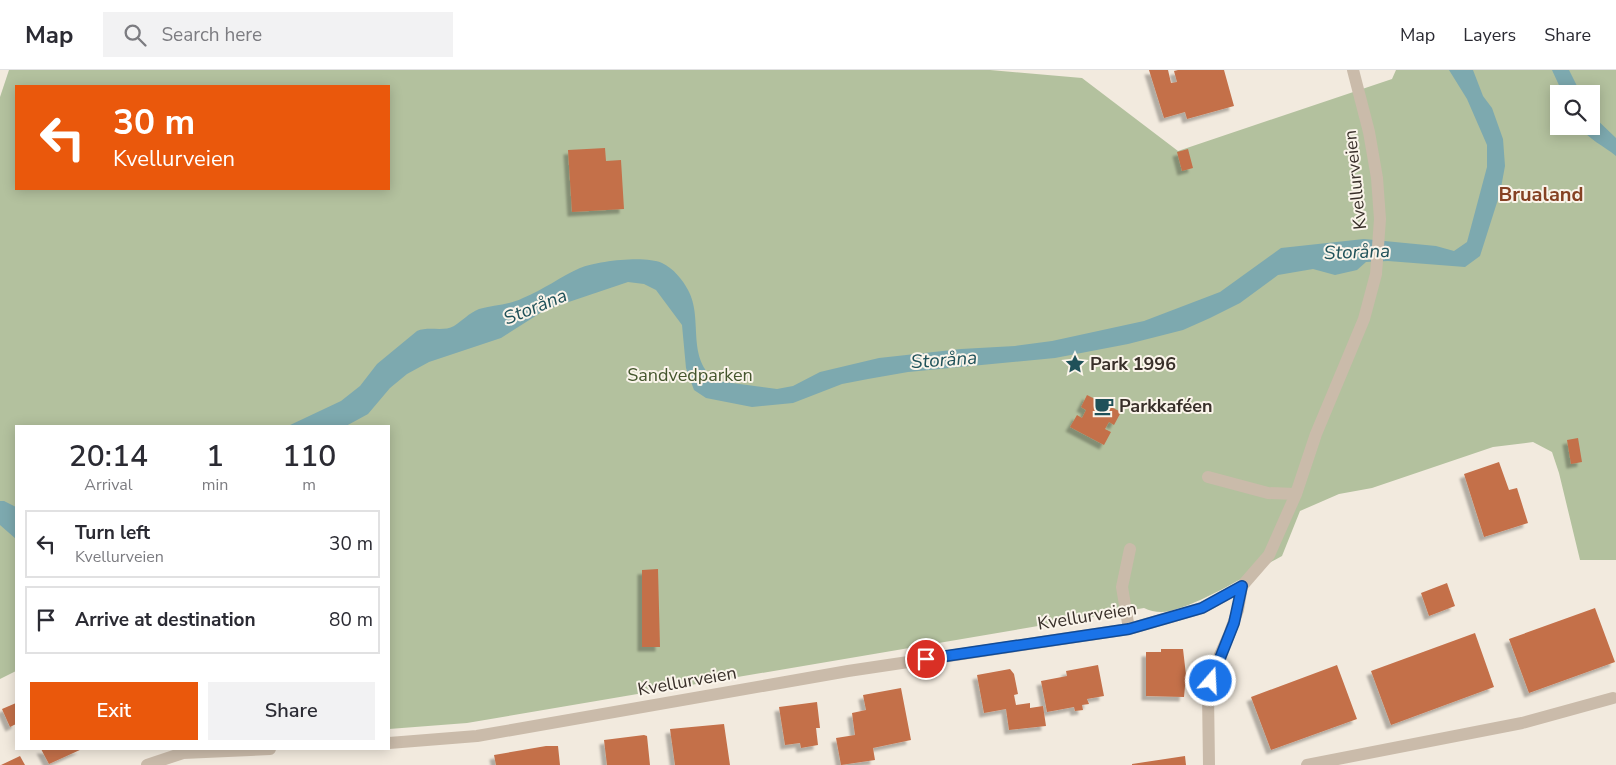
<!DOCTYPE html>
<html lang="en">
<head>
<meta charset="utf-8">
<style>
  :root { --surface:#fff; --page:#f2f2f3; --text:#2b2b33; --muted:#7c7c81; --line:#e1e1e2; --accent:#ea580c }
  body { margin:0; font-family:"Nunito Sans",sans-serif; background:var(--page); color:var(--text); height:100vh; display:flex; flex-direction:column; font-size:19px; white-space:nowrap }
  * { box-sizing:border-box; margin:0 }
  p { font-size:16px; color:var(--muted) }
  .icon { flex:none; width:28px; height:28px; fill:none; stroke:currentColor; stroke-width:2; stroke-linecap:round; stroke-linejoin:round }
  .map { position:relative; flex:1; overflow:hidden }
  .side { position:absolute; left:15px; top:355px; width:375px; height:325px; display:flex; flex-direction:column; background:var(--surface); border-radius:0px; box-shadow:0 2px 12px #0003 }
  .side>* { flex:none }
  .hud { position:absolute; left:15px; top:15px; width:375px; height:105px; border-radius:0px; box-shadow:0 2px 12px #0003; background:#ea580c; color:#fff; overflow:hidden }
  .fabs { position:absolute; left:1550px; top:15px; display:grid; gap:10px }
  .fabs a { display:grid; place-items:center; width:50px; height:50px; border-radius:0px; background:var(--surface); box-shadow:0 2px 12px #0003; font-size:25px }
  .pin { position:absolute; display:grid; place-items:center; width:42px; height:42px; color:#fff; margin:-21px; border:2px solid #fff; border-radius:50%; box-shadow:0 1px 5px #0007 }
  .me { position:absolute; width:55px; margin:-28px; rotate:19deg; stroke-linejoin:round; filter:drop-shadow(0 0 4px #0008) }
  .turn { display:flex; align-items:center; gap:18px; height:105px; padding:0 15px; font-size:22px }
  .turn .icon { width:65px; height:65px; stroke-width:2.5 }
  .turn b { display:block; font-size:35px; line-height:42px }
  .eta { display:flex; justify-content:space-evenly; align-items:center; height:85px; text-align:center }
  .eta b { font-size:30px; font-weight:600; line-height:35px }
  .button { display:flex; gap:10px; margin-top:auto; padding:10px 15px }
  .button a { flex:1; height:58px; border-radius:0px; background:var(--accent); color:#fff; font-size:20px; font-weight:600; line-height:58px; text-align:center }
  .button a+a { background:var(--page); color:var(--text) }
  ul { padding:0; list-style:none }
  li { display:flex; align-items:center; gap:15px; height:68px; margin:0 10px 8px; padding:0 5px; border:2px solid var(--line); border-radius:0px }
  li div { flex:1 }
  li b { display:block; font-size:19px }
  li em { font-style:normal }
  header { display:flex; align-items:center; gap:30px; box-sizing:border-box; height:70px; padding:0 25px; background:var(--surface); border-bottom:1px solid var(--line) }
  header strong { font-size:24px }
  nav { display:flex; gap:28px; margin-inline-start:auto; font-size:18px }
  .search { width:350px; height:45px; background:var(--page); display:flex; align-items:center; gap:12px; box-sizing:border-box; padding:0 18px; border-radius:0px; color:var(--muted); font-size:19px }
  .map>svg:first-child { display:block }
  .green { fill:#b3c19e; fill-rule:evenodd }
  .water { fill:#7da9af }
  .building { fill:#c4704a; filter:url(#shadow) }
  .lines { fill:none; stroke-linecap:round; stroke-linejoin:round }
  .minor { stroke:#cabbaa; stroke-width:12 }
  .route-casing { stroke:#114b97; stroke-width:12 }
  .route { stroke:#1a73e8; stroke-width:9 }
  .labels { text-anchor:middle; stroke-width:4; stroke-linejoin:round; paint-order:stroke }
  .street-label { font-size:18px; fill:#382f29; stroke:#faf4ea }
  .poi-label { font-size:18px; font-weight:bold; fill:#382f29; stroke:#faf4ea; text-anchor:start }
  .park-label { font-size:18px; fill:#44562d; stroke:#faf4ea }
  .water-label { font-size:19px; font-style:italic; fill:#1f5159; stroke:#faf4ea }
  .quarter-label { font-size:20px; font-weight:bold; fill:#854123; stroke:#faf4ea }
</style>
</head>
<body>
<header>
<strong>Map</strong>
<div class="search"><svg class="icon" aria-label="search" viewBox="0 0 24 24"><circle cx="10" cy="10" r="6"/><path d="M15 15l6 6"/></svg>Search here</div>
<nav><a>Map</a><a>Layers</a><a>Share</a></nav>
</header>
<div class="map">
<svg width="1616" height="695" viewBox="0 0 1616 695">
  <defs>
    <filter id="shadow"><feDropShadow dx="-4.5" dy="4.5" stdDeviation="1" flood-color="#0004"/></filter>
  </defs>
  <rect width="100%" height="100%" fill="#f2eade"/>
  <path class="green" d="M9 0H990L1082 8 1178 81 1392 9 1396 0H1616V490H1580L1559 403 1552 382 1533 372 1493 377 1372 418 1339 424 1300 441 1282 486C1250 503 1205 532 1170 541 1161 543 1152 542 1144 538L467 653 389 659V356H16V601L0 609V27ZM16 16H389V119H16ZM1559 24H1591V56H1559Z"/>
  <path class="water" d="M1449 0H1473L1483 26 1492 38 1503 69 1505 96 1500 123 1480 186 1465 197 1388 191 1366 192 1357 200 1335 205 1313 199 1278 205 1240 233 1210 248 1183 260 1128 274 1055 288 908 302 868 309 842 314 793 333 752 337 706 328 694 320 686 298 682 255 656 220 644 214 628 212 545 240 501 268 429 292 407 304 390 318 368 344 346 356H288L341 331 360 316 377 294 417 261C428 256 444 262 454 256 462 251 469 243 479 239 493 235 509 235 523 228 543 220 560 207 580 198 597 191 645 185 662 193 673 198 683 210 688 220 704 249 685 289 717 311L777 319 793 316 820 302 879 288 961 279 1015 276 1052 271 1144 251 1220 222 1281 178 1364 169 1436 176 1454 181 1467 172 1487 97V75L1467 29Z
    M1552 0H1569L1581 24H1563Z
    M1591 44 1616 68V86C1604 76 1588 69 1579 56H1591Z
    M0 431H4L16 437V469L0 455Z"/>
  <path class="building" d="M1149 0H1168L1171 13 1177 12 1174 1 1178 0H1224L1234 36 1187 49 1185 42 1164 48Z
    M605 78 606 91 621 90 624 139 572 142 568 80Z
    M1188 79 1193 98 1182 101 1177 82Z
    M1087 325 1121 342 1114 355 1109 352 1105 359 1111 362 1104 375 1070 357 1077 345 1082 348 1086 340 1081 337Z
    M1578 368 1582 392 1571 394 1567 370Z
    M1499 392 1509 420 1517 418 1528 453 1484 467 1464 404Z
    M658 499 660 577H642V500Z
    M1447 513 1455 536 1429 546 1421 523Z
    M1595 538 1615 592 1529 623 1509 569Z
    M1475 563 1494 617 1391 655 1371 601Z
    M1161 579H1183L1186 605 1184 627 1146 626V582H1161Z
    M1098 595 1104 626 1087 629 1089 634 1082 635 1083 640 1075 641 1074 637 1047 642 1041 611 1067 606 1066 601Z
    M1337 595 1357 649 1271 680 1251 627Z
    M1010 599 1014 604 1018 624 1014 625 1016 635 1030 633V638L1043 636 1046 656 1009 660 1006 639 984 643 977 605Z
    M901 618 911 670 873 678 875 690 841 695 836 668 855 665 852 643 866 640 863 625Z
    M817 632 820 658H816L818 675 801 678 800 673 785 675 779 637Z
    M16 633V654L10 657 2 639Z
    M724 654 730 695H675L670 659Z
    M644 665 647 666 650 695H607L604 670Z
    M546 676H558L560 695H496L494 685Z
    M41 679H82L49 694Z
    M20 686 25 695H1Z
    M1185 686 1186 695H1132V694Z"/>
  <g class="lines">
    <path class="minor" d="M1208 407 1268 423 1296 424
      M1129 559 1122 517 1130 479
      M389 673 477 666 848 601 1129 559 1202 538 1242 516 1269 485 1296 424 1316 364 1364 249 1376 204 1380 149 1377 108 1369 62 1353 0
      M147 695 183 683 270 679
      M1209 695 1208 623 1214 598 1229 565 1238 540 1242 516
      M1307 695 1522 653 1613 628"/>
  </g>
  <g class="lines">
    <defs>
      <path id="route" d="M926 589 1129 559 1202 538 1242 516 1234 553 1211 611"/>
    </defs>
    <use href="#route" class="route-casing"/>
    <use href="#route" class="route"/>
  </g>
  <defs>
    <symbol id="sight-bare" viewBox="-9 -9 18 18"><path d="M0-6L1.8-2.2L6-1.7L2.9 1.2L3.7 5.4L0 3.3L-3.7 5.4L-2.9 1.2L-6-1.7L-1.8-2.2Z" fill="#1f5159" stroke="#faf4ea" stroke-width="2.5" paint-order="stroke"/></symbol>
    <symbol id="cafe-bare" viewBox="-9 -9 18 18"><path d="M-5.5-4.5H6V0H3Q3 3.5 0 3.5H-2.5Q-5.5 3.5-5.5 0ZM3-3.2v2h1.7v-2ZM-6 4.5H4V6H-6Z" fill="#1f5159" stroke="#faf4ea" stroke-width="2.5" paint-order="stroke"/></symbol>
  </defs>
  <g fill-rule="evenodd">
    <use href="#sight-bare" x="1061" y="280" width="28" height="28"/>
    <use href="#cafe-bare" x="1090" y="322" width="28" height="28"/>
  </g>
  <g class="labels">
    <g class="street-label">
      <text transform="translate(1355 110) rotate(-96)" y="6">Kvellurveien</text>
      <text transform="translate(1087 546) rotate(-9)" y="6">Kvellurveien</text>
      <text transform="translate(687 611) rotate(-10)" y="6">Kvellurveien</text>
    </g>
    <g class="poi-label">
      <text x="1090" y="300">Park 1996</text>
      <text x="1119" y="342">Parkkaféen</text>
    </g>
    <g class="park-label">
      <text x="690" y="311">Sandvedparken</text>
    </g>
    <g class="water-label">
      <text transform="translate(1357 181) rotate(-2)" y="7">Storåna</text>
      <text transform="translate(535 236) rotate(-22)" y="7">Storåna</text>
      <text transform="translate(944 289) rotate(-4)" y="7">Storåna</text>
    </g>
    <g class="quarter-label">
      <text x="1541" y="131">Brualand</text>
    </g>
  </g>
</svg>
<div class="fabs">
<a><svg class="icon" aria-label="search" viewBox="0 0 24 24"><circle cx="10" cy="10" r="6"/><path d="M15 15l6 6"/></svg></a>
</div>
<div class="pin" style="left:926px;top:589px;background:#d93025"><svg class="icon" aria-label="arrive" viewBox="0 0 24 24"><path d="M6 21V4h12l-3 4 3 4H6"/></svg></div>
<svg class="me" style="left:1211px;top:611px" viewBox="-20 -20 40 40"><circle r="17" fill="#1a73e8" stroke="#fff" stroke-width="3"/><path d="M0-11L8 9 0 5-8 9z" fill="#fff"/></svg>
<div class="hud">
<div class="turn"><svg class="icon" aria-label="left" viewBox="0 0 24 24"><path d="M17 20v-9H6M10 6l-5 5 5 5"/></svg><div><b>30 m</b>Kvellurveien</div></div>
</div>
<section class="side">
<div class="eta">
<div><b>20:14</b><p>Arrival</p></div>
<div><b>1</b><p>min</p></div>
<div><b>110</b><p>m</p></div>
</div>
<ul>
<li><svg class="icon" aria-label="left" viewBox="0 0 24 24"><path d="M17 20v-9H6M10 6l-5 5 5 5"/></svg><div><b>Turn left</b><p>Kvellurveien</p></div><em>30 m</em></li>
<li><svg class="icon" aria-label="arrive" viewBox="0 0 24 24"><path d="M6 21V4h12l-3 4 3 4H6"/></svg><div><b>Arrive at destination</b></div><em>80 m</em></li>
</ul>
<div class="button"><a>Exit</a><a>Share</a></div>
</section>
</div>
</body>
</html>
